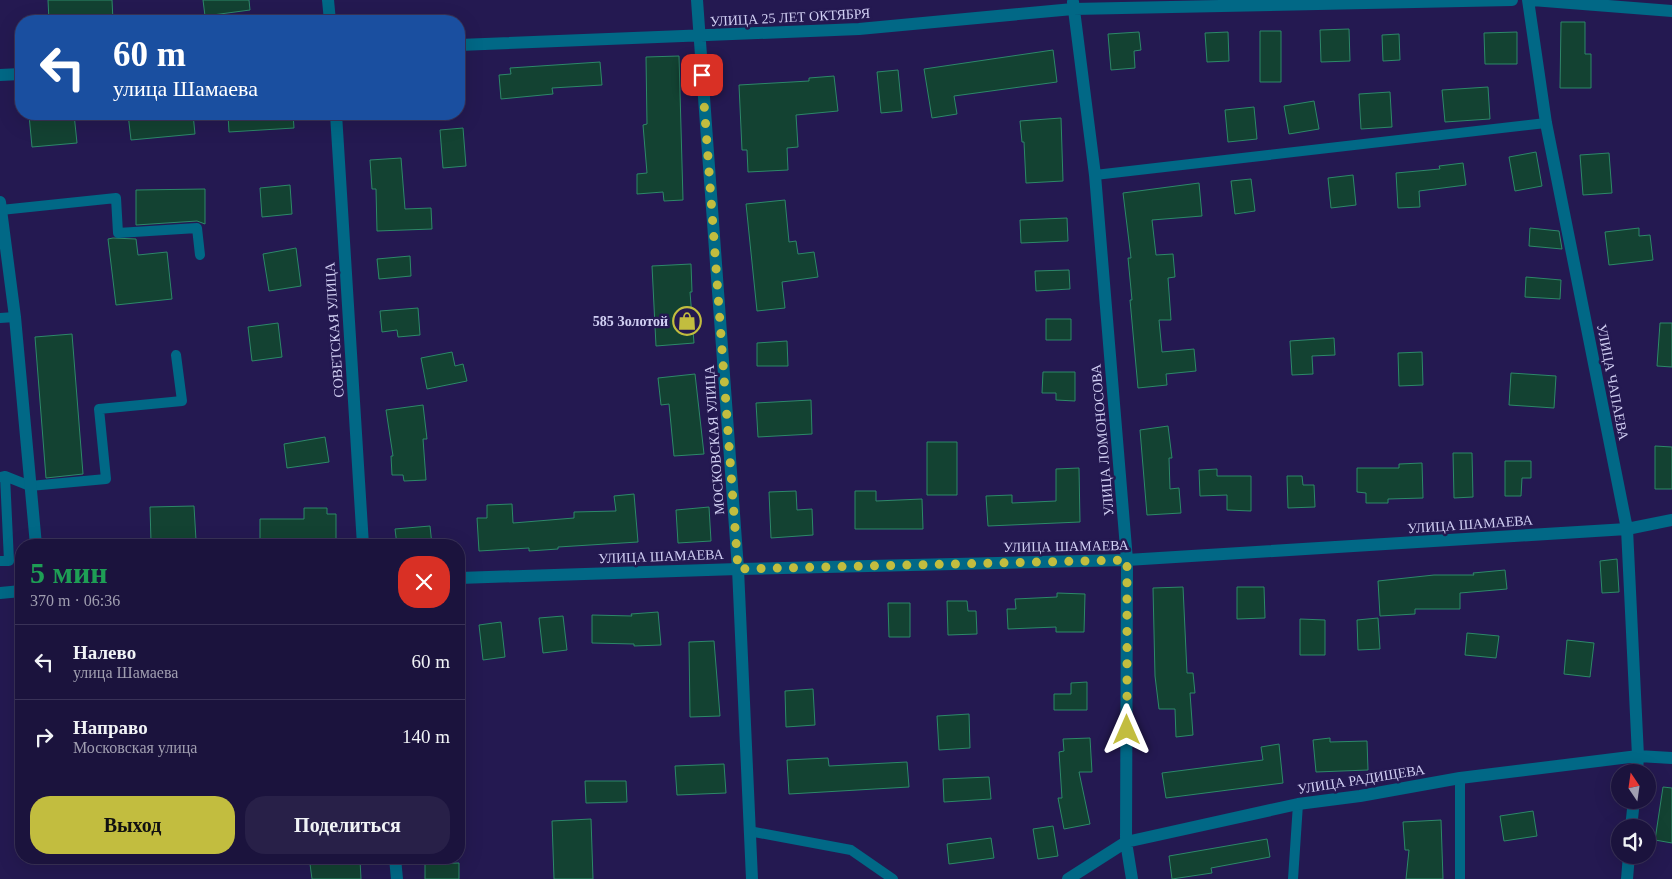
<!DOCTYPE html>
<html lang="ru">
<head>
<meta charset="utf-8">
<style>
  :root { --surface:#1b133d; --page:#282048; --text:#f1f3f6; --muted:#a09eb0; --line:#393257; --accent:#c2bd3f }
  body { margin:0; font-family:"Times New Roman",serif; background:var(--page); color:var(--text); height:100vh; display:flex; flex-direction:column; font-size:19px; white-space:nowrap }
  * { box-sizing:border-box; margin:0 }
  p { font-size:16px; color:var(--muted) }
  .icon { flex:none; width:28px; height:28px; fill:none; stroke:currentColor; stroke-width:2; stroke-linecap:round; stroke-linejoin:round }
  .map { position:relative; flex:1; overflow:hidden }
  .details { position:absolute; left:15px; top:539px; width:450px; height:325px; display:flex; flex-direction:column; background:var(--surface); border-radius:20px; box-shadow:0 5px 20px #0002,0 0 0 1px var(--line) }
  .details>* { flex:none }
  .guide { position:absolute; left:15px; top:15px; width:450px; height:105px; border-radius:20px; box-shadow:0 5px 20px #0002,0 0 0 1px var(--line); background:#1a4fa0; color:#fff; overflow:hidden }
  .needle { width:32px; rotate:347deg }
  .fabs { position:absolute; left:1611px; top:764px; display:grid; gap:10px }
  .fabs a { display:grid; place-items:center; width:45px; height:45px; border-radius:50%; background:var(--surface); box-shadow:0 5px 20px #0002,0 0 0 1px var(--line); font-size:25px }
  .pin { position:absolute; display:grid; place-items:center; width:42px; height:42px; color:#fff; margin:-21px; border-radius:10px; box-shadow:0 2px 8px #0006 }
  .me { position:absolute; width:55px; margin:-28px; rotate:0deg; stroke-linejoin:round; filter:drop-shadow(0 0 4px #0008) }
  .turn { display:flex; align-items:center; gap:18px; height:105px; padding:0 15px; font-size:22px }
  .turn .icon { width:65px; height:65px; stroke-width:2.5 }
  .turn b { display:block; font-size:35px; line-height:42px }
  .round { display:grid; place-items:center; flex:none; width:52px; height:52px; border-radius:20px; background:var(--page) }
  .headline { display:flex; align-items:center; justify-content:space-between; height:85px; padding:0 15px }
  h1 { font-size:30px; font-weight:700; line-height:38px; color:#1e9e55 }
  .cta { display:flex; gap:10px; margin-top:auto; padding:10px 15px }
  .cta a { flex:1; height:58px; border-radius:20px; background:var(--accent); color:#111; font-size:20px; font-weight:700; line-height:58px; text-align:center }
  .cta a+a { background:var(--page); color:var(--text) }
  ul { padding:0; list-style:none }
  li { display:flex; align-items:center; gap:15px; height:75px; padding:0 15px; border-top:1px solid var(--line) }
  li div { flex:1 }
  li b { display:block; font-size:19px }
  li em { font-style:normal }
  .map>svg:first-child { display:block }
  .building { fill:#134232; stroke:#2d8869 }
  .lines { fill:none; stroke-linecap:round; stroke-linejoin:round }
  .service { stroke:#016886; stroke-width:10 }
  .minor { stroke:#016886; stroke-width:12 }
  .route { stroke:#c2bd3f; stroke-width:9; stroke-dasharray:0 16.2 }
  .labels { text-anchor:middle; stroke-width:5; stroke-linejoin:round; paint-order:stroke }
  .street-label { font-size:14px; fill:#d1cff3; stroke:#241951 }
  .poi-label { font-size:14px; font-weight:bold; fill:#d1cff3; stroke:#241951; text-anchor:end }
</style>
</head>
<body>
<div class="map">
<svg width="1672" height="879" viewBox="0 0 1672 879">
  <rect width="100%" height="100%" fill="#241951"/>
  <path class="building" d="M48 0H112L113 21H49Z
    M203 0H249L250 10 205 16Z
    M1561 22H1585V54H1591V88H1560Z
    M1349 29 1350 61 1321 62 1320 30Z
    M1260 31H1281V82H1260Z
    M1139 32 1141 50 1134 51 1135 68 1111 70 1108 34Z
    M1228 32 1229 61 1207 62 1205 33Z
    M1517 32V64H1485L1484 33Z
    M1399 34 1400 60 1383 61 1382 35Z
    M1053 50 1057 82 954 96 957 114 932 118 924 69Z
    M679 56 683 200 664 201 663 192 637 194V174L647 173 643 125 647 124 646 57Z
    M600 62 602 85 552 88 553 94 501 99 499 75 511 74 510 68Z
    M898 70 902 111 881 113 877 72Z
    M834 76 838 111 796 115 798 147 787 148 788 170 748 172 747 150H742L739 85 809 81V78Z
    M1488 87 1490 119 1445 122 1442 90Z
    M1390 92 1392 127 1361 129 1359 94Z
    M1314 101 1319 129 1289 134 1284 106Z
    M1254 107 1257 139 1228 142 1225 110Z
    M74 114 77 143 32 147 29 115Z
    M128 114H193L195 134 131 140Z
    M228 114H293L294 128 229 132Z
    M1061 118 1063 181 1026 183 1024 142H1022L1020 121Z
    M463 128 466 166 443 168 440 130Z
    M1536 152 1542 186 1515 191 1509 157Z
    M1609 153 1612 193 1583 195 1580 155Z
    M401 158 405 209 431 208 432 229 377 231 376 189H372L370 160Z
    M1463 163 1466 185 1419 191 1420 207 1398 208 1396 173 1440 169 1439 166Z
    M1353 175 1356 205 1331 208 1328 178Z
    M1251 179 1255 211 1235 214 1231 181Z
    M1199 183 1202 216 1152 220 1156 255 1173 254 1175 277 1168 278 1171 320H1159L1162 352 1194 349 1196 371 1166 374 1167 385 1138 388 1130 300H1132L1128 258H1131L1123 193Z
    M290 185 292 214 262 217 260 188Z
    M205 189V224L197 221 136 225V190Z
    M785 200 789 242 796 241 798 254 814 252 818 277 782 282 785 308 757 311 746 204Z
    M1067 218 1068 241 1021 243 1020 220Z
    M1530 228 1559 231 1562 249 1529 246Z
    M1639 228V236L1650 235 1653 260 1609 265 1605 232Z
    M113 238 136 239 138 255 167 252 172 299 116 305 108 239Z
    M296 248 301 286 269 291 263 254Z
    M410 256 411 276 379 279 377 259Z
    M691 264 692 292H690L694 343 656 346 652 266Z
    M1069 270 1070 289 1036 291 1035 271Z
    M1526 277 1561 280 1560 299 1525 297Z
    M418 308 420 335 398 337 397 330 382 332 380 311Z
    M1046 319H1071V340H1046Z
    M278 323 282 357 252 361 248 327Z
    M1660 323H1672V367L1657 366Z
    M72 334 83 474 46 478 35 337Z
    M1334 338 1335 355 1312 356 1313 374 1292 375 1290 341Z
    M787 341 788 366H757V343Z
    M452 352 455 366 463 364 467 381 427 389 421 358Z
    M1422 352 1423 385 1399 386 1398 353Z
    M1043 372H1075V401L1056 400V393H1042Z
    M1511 373 1556 376 1554 408 1509 405Z
    M695 374 704 454 674 456 669 404 661 405 658 378Z
    M811 400 812 434 758 437 756 403Z
    M423 405 427 439H423L426 480 404 481 403 475H392L391 456H393L386 410Z
    M1168 426 1172 458H1169L1170 489 1179 488 1181 513 1147 515 1140 430Z
    M325 437 329 462 287 468 284 444Z
    M927 442H957V495H927Z
    M1655 446 1672 447V489H1655Z
    M1453 453H1472L1473 497 1454 498Z
    M1505 461H1531V478H1522L1521 496H1505Z
    M1422 463 1423 498 1388 499V503H1366V493L1357 492V468H1399V464Z
    M1079 468 1080 522 988 526 986 496 1012 495V503L1056 501V469Z
    M1217 469V476H1251V511L1227 510V495L1200 496 1199 470Z
    M1287 476H1302L1303 485H1314L1315 507 1288 508Z
    M796 491 797 510 812 509 813 535 771 538 769 492Z
    M855 491H876V501L922 499 923 529H855Z
    M634 494 638 542 558 547V549L529 551V548L479 551 477 518H487V505L512 504 513 523 574 518V512L616 511 614 496Z
    M194 506 196 540 151 542 150 507Z
    M709 507 711 541 678 543 676 510Z
    M304 508H327V514H336V545H260V519H304Z
    M430 526 432 545H397L395 529Z
    M1617 559 1619 592 1602 593 1600 561Z
    M1505 570 1507 589 1460 593V609H1415V614L1380 616 1378 581 1434 575H1474L1473 573Z
    M1183 587 1187 673H1193L1195 693H1190L1193 735 1176 737 1175 709H1159L1155 676 1153 588Z
    M1237 587H1264L1265 618 1237 619Z
    M1057 593 1085 594 1084 632H1056V627L1008 629 1007 609H1016L1015 599 1057 597Z
    M947 601H967L968 611H976L977 634 948 635Z
    M888 603H910V637H889Z
    M658 612 661 645 634 646V644L592 643V615L632 616 631 614Z
    M563 616 567 650 543 653 539 618Z
    M1378 618 1380 649 1358 650 1357 620Z
    M1300 619 1325 620V655H1300Z
    M501 622 505 657 483 660 479 625Z
    M1467 633 1499 636 1496 658 1465 655Z
    M1567 640 1594 643 1590 677 1564 674Z
    M714 641 720 716 690 717 689 642Z
    M1087 682V710H1054V694H1071V683Z
    M813 689 815 725 786 727 785 691Z
    M969 714 970 748 939 750 937 716Z
    M1090 738 1092 772H1079L1090 824 1064 829 1058 798H1062L1059 752 1064 751 1063 739Z
    M1330 738V742L1367 741 1368 770 1316 772 1313 740Z
    M1279 744 1283 783 1166 798 1162 773 1263 760 1261 747Z
    M828 758 829 766 907 762 909 787 789 794 787 760Z
    M724 764 726 793 677 795 675 766Z
    M989 777 991 799 944 802 943 779Z
    M585 781H626L627 802 586 803Z
    M1663 787 1672 788V843L1655 840Z
    M1533 811 1537 836 1504 841 1500 816Z
    M591 819 593 879H554L552 821Z
    M1441 820 1443 879H1406L1409 850H1405L1403 822Z
    M1053 826 1058 856 1038 859 1033 829Z
    M991 838 994 858 949 864 947 844Z
    M1267 839 1270 857 1211 868 1212 873 1172 879 1169 856Z
    M360 860 361 879H312L310 864Z
    M459 863V879H425V864Z"/>
  <g class="lines">
    <path class="service" d="M1095 175 1546 123
      M1 210 116 198 118 233 197 228 200 255
      M0 318 15 317
      M0 477 5 476 30 486 106 479 99 409 182 401 176 355
      M0 561H9L5 476
      M749 831 851 850 893 879
      M1293 879 1298 804
      M1460 879V778"/>
    <path class="minor" d="M328 0 330 21
      M697 0 738 569 752 879
      M1528 0 1546 123 1627 529 1638 756 1637 772
      M1532 0 1672 11
      M1073 2 1095 175 1127 560 1126 842 1132 879
      M459 45 859 29 1073 9 1512 0
      M0 75 21 74
      M336 114 363 545
      M0 202 15 317 36 545
      M459 578 738 569 1127 560 1627 529 1672 520
      M0 593 21 591
      M1631 828 1634 800
      M395 858 397 879
      M1068 879 1126 842 1298 804 1360 796 1460 778 1638 756 1672 758
      M1627 879 1629 855"/>
  </g>
  <g class="lines">
    <path class="route" d="M702 75 738 569 1127 560V730"/>
  </g>
  <defs>
    <symbol id="shop-ring" viewBox="-11 -11 22 22"><circle r="9.5" fill="#241951" stroke="#c2bd3f" stroke-width="1.5"/><path d="M-5-2.5h2.3a2.7 3.5 0 0 1 5.4 0H5L5.5 6h-11ZM-1.5-2.5h3a1.5 2.3 0 0 0-3 0Z" fill="#c2bd3f"/></symbol>
  </defs>
  <g fill-rule="evenodd">
    <use href="#shop-ring" x="671" y="305" width="32" height="32"/>
  </g>
  <g class="labels">
    <g class="street-label">
      <text transform="translate(790 17) rotate(-3)" y="5">УЛИЦА 25 ЛЕТ ОКТЯБРЯ</text>
      <text transform="translate(334 330) rotate(-94)" y="5">СОВЕТСКАЯ УЛИЦА</text>
      <text transform="translate(1613 382) rotate(79)" y="5">УЛИЦА ЧАПАЕВА</text>
      <text transform="translate(714 440) rotate(-94)" y="5">МОСКОВСКАЯ УЛИЦА</text>
      <text transform="translate(1102 440) rotate(-95)" y="5">УЛИЦА ЛОМОНОСОВА</text>
      <text transform="translate(1470 524) rotate(-4)" y="5">УЛИЦА ШАМАЕВА</text>
      <text transform="translate(1066 546) rotate(-1)" y="5">УЛИЦА ШАМАЕВА</text>
      <text transform="translate(661 556) rotate(-2)" y="5">УЛИЦА ШАМАЕВА</text>
      <text transform="translate(1361 779) rotate(-9)" y="5">УЛИЦА РАДИЩЕВА</text>
    </g>
    <g class="poi-label">
      <text x="668" y="326">585 Золотой</text>
    </g>
  </g>
</svg>
<div class="fabs">
<a><svg class="needle" viewBox="-14 -14 28 28"><path d="M0-13l5 13h-10z" fill="#e53935"/><path d="M0 13l5-13h-10z" fill="#a09eb0"/></svg></a>
<a><svg class="icon" aria-label="sound" viewBox="0 0 24 24"><path d="M4 9h4l5-4v14l-5-4H4zM17 9q2 3 0 6"/></svg></a>
</div>
<div class="pin" style="left:702px;top:75px;background:#d93025"><svg class="icon" aria-label="arrive" viewBox="0 0 24 24"><path d="M6 21V4h12l-3 4 3 4H6"/></svg></div>
<svg class="me" style="left:1127px;top:730px" viewBox="-20 -20 40 40"><path d="M0-17L14 15 0 8-14 15z" fill="#c2bd3f" stroke="#fff" stroke-width="4"/></svg>
<div class="guide">
<div class="turn"><svg class="icon" aria-label="left" viewBox="0 0 24 24"><path d="M17 20v-9H6M10 6l-5 5 5 5"/></svg><div><b>60 m</b>улица Шамаева</div></div>
</div>
<section class="details">
<div class="headline"><div><h1>5 мин</h1><p>370 m · 06:36</p></div><a class="round" style="background:#d93025;color:#fff"><svg class="icon" aria-label="close" viewBox="0 0 24 24"><path d="M6 6l12 12M18 6L6 18"/></svg></a></div>
<ul>
<li><svg class="icon" aria-label="left" viewBox="0 0 24 24"><path d="M17 20v-9H6M10 6l-5 5 5 5"/></svg><div><b>Налево</b><p>улица Шамаева</p></div><em>60 m</em></li>
<li><svg class="icon" aria-label="right" viewBox="0 0 24 24"><path d="M7 20v-9h11M14 6l5 5-5 5"/></svg><div><b>Направо</b><p>Московская улица</p></div><em>140 m</em></li>
</ul>
<div class="cta"><a>Выход</a><a>Поделиться</a></div>
</section>
</div>
</body>
</html>
